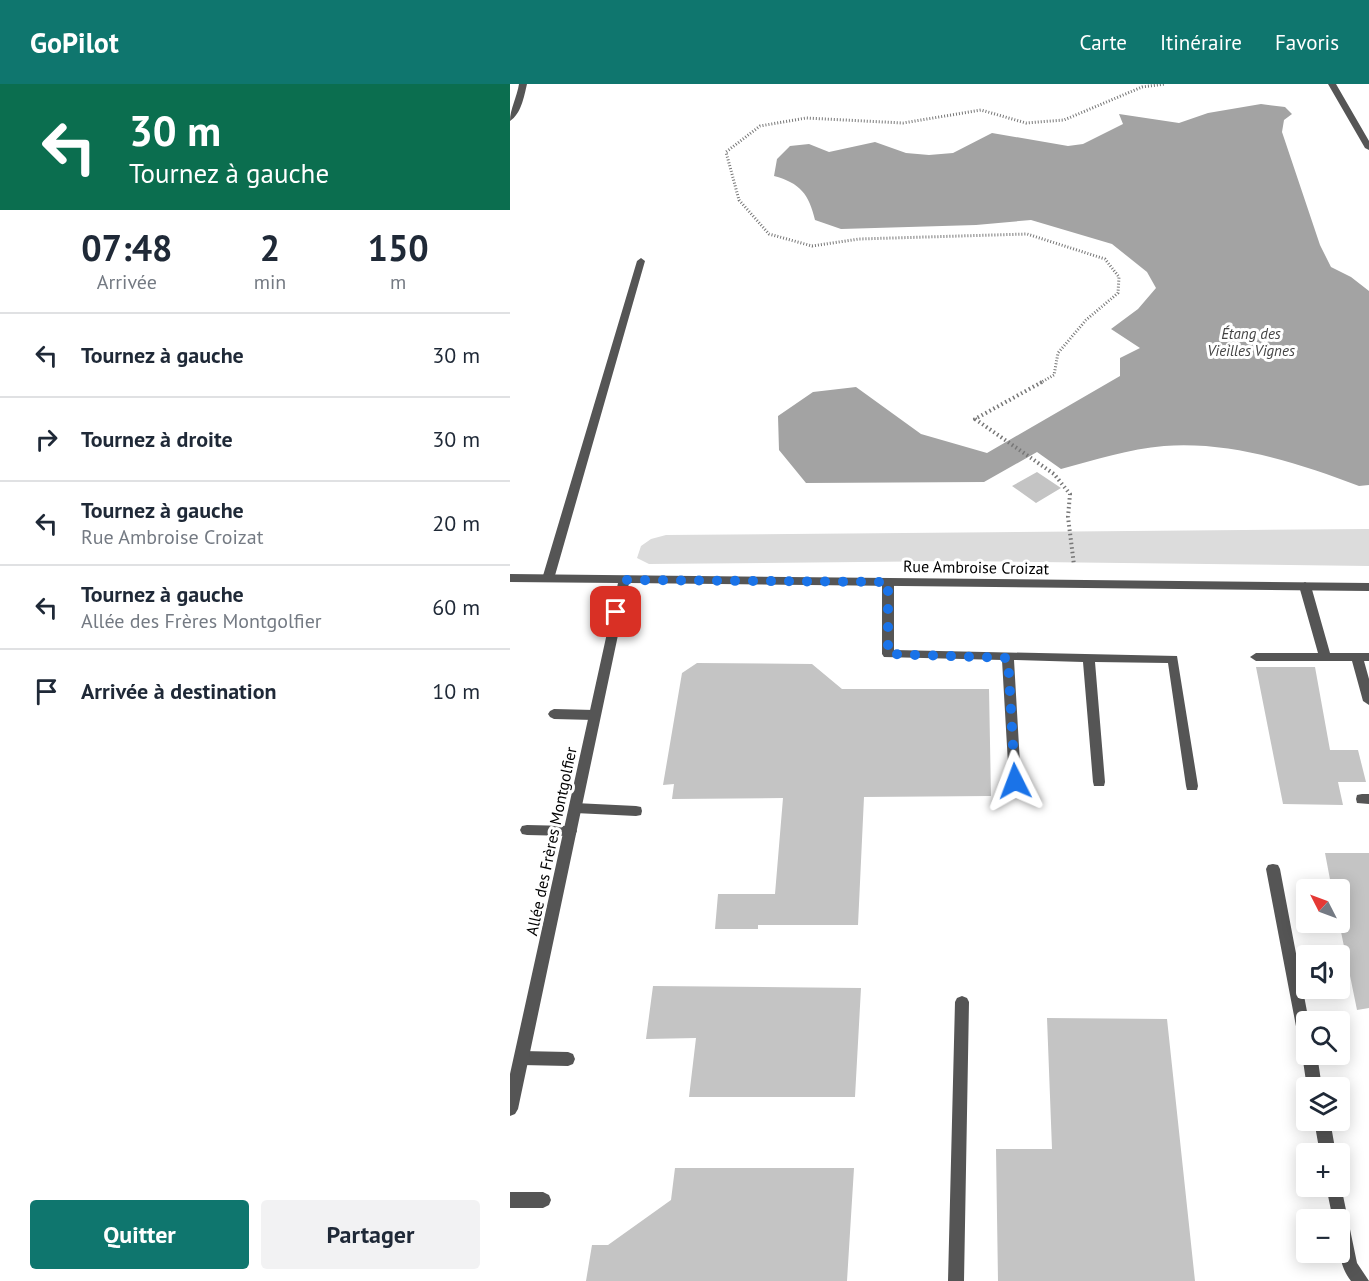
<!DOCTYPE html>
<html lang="fr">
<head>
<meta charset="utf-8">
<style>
  :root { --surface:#fff; --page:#f2f2f3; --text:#1f2937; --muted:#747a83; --line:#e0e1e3; --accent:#0f766e }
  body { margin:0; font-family:"PT Sans",sans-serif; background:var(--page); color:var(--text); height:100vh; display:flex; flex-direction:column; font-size:22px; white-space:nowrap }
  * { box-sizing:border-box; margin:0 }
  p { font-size:20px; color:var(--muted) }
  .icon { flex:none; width:33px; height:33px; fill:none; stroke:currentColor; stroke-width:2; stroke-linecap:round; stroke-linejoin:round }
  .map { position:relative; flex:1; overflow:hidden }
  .panel { display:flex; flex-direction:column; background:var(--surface); width:510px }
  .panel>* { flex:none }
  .top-card { background:#0b6e4f; color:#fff; overflow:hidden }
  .needle { width:39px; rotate:312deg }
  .controls { position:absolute; left:786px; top:795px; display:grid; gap:12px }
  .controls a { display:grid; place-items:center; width:54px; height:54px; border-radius:6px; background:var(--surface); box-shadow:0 3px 15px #0003; font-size:30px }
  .pin { position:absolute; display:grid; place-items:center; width:51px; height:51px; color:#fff; margin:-26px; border-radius:12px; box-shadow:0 3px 9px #0006 }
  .me { position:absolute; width:66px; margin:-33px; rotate:357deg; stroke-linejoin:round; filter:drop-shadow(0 0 4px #0008) }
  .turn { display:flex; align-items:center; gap:21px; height:126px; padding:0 30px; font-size:27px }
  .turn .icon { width:78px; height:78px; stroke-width:2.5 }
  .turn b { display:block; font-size:42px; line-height:51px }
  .eta { display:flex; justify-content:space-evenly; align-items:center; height:102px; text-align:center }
  .eta b { font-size:36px; font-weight:700; line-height:42px }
  .button { display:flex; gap:12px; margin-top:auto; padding:12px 30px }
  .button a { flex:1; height:69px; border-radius:6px; background:var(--accent); color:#fff; font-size:24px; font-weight:700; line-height:69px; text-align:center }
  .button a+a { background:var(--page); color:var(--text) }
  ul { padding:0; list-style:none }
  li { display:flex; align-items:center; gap:18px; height:84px; padding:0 30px; border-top:2px solid var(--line) }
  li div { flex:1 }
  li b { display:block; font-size:22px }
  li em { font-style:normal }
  header { display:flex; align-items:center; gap:36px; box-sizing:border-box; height:84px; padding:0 30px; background:var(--accent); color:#fff }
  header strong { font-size:28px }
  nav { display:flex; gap:33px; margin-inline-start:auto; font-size:21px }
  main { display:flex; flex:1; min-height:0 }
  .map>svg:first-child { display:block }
  .green { fill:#dcdcdc }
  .water { fill:#a3a3a3 }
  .building { fill:#c4c4c4 }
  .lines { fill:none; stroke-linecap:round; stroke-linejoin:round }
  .path-far1 { stroke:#777; stroke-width:3; stroke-dasharray:1 2; stroke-linecap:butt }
  .path { stroke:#777; stroke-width:4; stroke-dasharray:1.5 3; stroke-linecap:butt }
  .lane { fill:#555; fill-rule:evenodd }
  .street { fill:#555; fill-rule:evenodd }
  .route { stroke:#1a73e8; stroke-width:10; stroke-dasharray:0 18 }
  .labels { text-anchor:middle; stroke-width:6; stroke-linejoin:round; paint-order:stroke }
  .far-water-label { font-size:15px; font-style:italic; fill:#444; stroke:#fff }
  .street-label { font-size:16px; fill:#000; stroke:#fff }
</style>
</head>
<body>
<header>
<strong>GoPilot</strong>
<nav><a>Carte</a><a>Itinéraire</a><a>Favoris</a></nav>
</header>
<main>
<section class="panel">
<div class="top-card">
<div class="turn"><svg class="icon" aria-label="left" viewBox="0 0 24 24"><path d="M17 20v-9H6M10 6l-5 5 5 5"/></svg><div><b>30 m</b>Tournez à gauche</div></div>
</div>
<div class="eta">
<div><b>07:48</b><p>Arrivée</p></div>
<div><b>2</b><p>min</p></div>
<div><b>150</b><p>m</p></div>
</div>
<ul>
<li><svg class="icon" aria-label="left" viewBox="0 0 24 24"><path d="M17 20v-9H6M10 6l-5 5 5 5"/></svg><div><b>Tournez à gauche</b></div><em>30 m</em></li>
<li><svg class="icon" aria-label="right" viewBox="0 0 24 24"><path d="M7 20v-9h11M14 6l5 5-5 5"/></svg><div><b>Tournez à droite</b></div><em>30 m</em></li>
<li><svg class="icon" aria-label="left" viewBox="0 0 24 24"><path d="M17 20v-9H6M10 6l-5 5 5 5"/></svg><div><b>Tournez à gauche</b><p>Rue Ambroise Croizat</p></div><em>20 m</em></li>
<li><svg class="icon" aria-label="left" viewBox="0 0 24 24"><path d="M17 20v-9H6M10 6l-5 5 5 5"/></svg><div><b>Tournez à gauche</b><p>Allée des Frères Montgolfier</p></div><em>60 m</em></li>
<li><svg class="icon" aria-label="arrive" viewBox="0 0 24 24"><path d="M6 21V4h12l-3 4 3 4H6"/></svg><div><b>Arrivée à destination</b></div><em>10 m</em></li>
</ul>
<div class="button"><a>Quitter</a><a>Partager</a></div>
</section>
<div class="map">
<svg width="859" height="1197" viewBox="0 0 859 1197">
  <rect width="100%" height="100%" fill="#fff"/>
  <path class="green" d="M859 445V482L448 477 139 480 127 474 131 462 141 455 156 451Z"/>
  <path class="water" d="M751 20 775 23 782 30 774 36 772 48 810 161 821 183 841 193 859 207V401L849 402C788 379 721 357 654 362 619 365 585 376 551 385L527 368 474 398 296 399 269 366 268 332 303 308 346 303 411 350 477 369 610 292V274L630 264 601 245 628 225 646 204 637 188 602 160 521 136 466 141 331 145 305 136C299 110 290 99 264 92L267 75 280 62 299 60 319 68 365 58 396 69 419 71 443 69 482 49 558 62 573 60 613 40 609 30 669 39 698 29Z"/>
  <path class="building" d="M527 388 551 404 526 419 502 402Z
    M187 579 302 580 332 605H479L481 712 354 713 348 841H248V845H205L208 810H265L273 714 162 715 164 700 153 701 172 589Z
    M746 583H805L820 666H848L856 698H828L833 721 773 720Z
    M815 769H859V924L847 926 829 838 830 806H822Z
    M143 902 351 904 345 1013H179L186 954 136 955Z
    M537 934 657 935 685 1197H488L486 1065H542Z
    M165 1084H344L337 1197H76L82 1161H98L161 1116Z"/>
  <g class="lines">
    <path class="path-far1" d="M530 299 544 291 548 269 576 236 608 209 609 193 595 175 517 150 349 155 302 162 259 150 229 116 216 68 250 42 296 34 393 39 471 26 516 39 554 36 632 3 655 0"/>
    <path class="path" d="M532 298 465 335 544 390 560 410 558 433 564 481"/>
    <path class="lane" d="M9 0H17C14 13 11 30 0 37 0 25 7 13 9 0Z
      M131 174 135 177 44 495 42 498H34L32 495 127 177Z
      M378 494 384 498V566L667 572 688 702 687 706H677L676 702 658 579 585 578 595 698 594 702H584L583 698 573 578 504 576 511 697 510 701H500L499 697 492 576 374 573 372 570V498Z
      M795 498 801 502 820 569H859V577H854L859 595V621L853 617 842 577H746L740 573 746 569H808L789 502Z
      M44 625 84 626 88 628 90 631 88 634 84 636 44 635 40 633 38 630 40 627Z
      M852 710H859V720L847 719 846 715 847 711Z
      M65 719 126 722 131 723 132 727 131 731 126 732 65 729 60 728 59 724 60 720Z
      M17 741 60 742 65 743 67 747 65 751 60 752 17 751 12 750 10 746 12 742Z
      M763 780 768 781 770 785 799 938H796V970H807L812 1004H797L792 970 796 965 791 963 789 958 756 785 758 781Z
      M452 912 457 914 459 918 454 1197H438L445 918 447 914Z
      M12 967 58 968 63 970 65 975 63 980 58 982 12 981 7 979 5 974 7 969Z
      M804 1036H820L826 1070H810Z
      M830 1097 847 1179 859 1197H841C826 1178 830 1158 830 1136H823L816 1102H830Z
      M0 1108H33L39 1111 41 1116 39 1121 33 1124H0Z"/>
    <path class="street" d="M818 0H826L859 57V66L855 64Z
      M0 490 859 499V507L119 499 8 1025 5 1030 0 1032V990L108 499 0 498Z"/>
  </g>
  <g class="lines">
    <path class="route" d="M106 528 114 496 378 498V570L498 574 505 697"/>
  </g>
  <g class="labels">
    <g class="far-water-label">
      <text x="741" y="255">Étang des<tspan x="741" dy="17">Vieilles Vignes</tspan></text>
    </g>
    <g class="street-label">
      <text transform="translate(466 483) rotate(1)" y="6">Rue Ambroise Croizat</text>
      <text transform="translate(41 757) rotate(-78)" y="6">Allée des Frères Montgolfier</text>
    </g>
  </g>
</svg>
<div class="controls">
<a><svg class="needle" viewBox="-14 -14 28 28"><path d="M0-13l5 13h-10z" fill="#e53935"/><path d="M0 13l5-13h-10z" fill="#747a83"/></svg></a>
<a><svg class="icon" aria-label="sound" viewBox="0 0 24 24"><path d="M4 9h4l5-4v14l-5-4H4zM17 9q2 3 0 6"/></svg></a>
<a><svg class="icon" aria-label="search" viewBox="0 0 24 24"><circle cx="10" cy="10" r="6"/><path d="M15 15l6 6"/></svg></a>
<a><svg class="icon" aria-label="layers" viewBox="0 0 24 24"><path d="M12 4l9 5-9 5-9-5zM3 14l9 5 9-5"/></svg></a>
<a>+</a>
<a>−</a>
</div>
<div class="pin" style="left:106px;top:528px;background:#d93025"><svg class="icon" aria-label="arrive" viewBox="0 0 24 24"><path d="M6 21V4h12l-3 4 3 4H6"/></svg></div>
<svg class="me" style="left:505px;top:697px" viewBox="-20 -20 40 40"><path d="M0-17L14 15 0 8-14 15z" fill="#1a73e8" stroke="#fff" stroke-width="4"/></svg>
</div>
</main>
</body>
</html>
